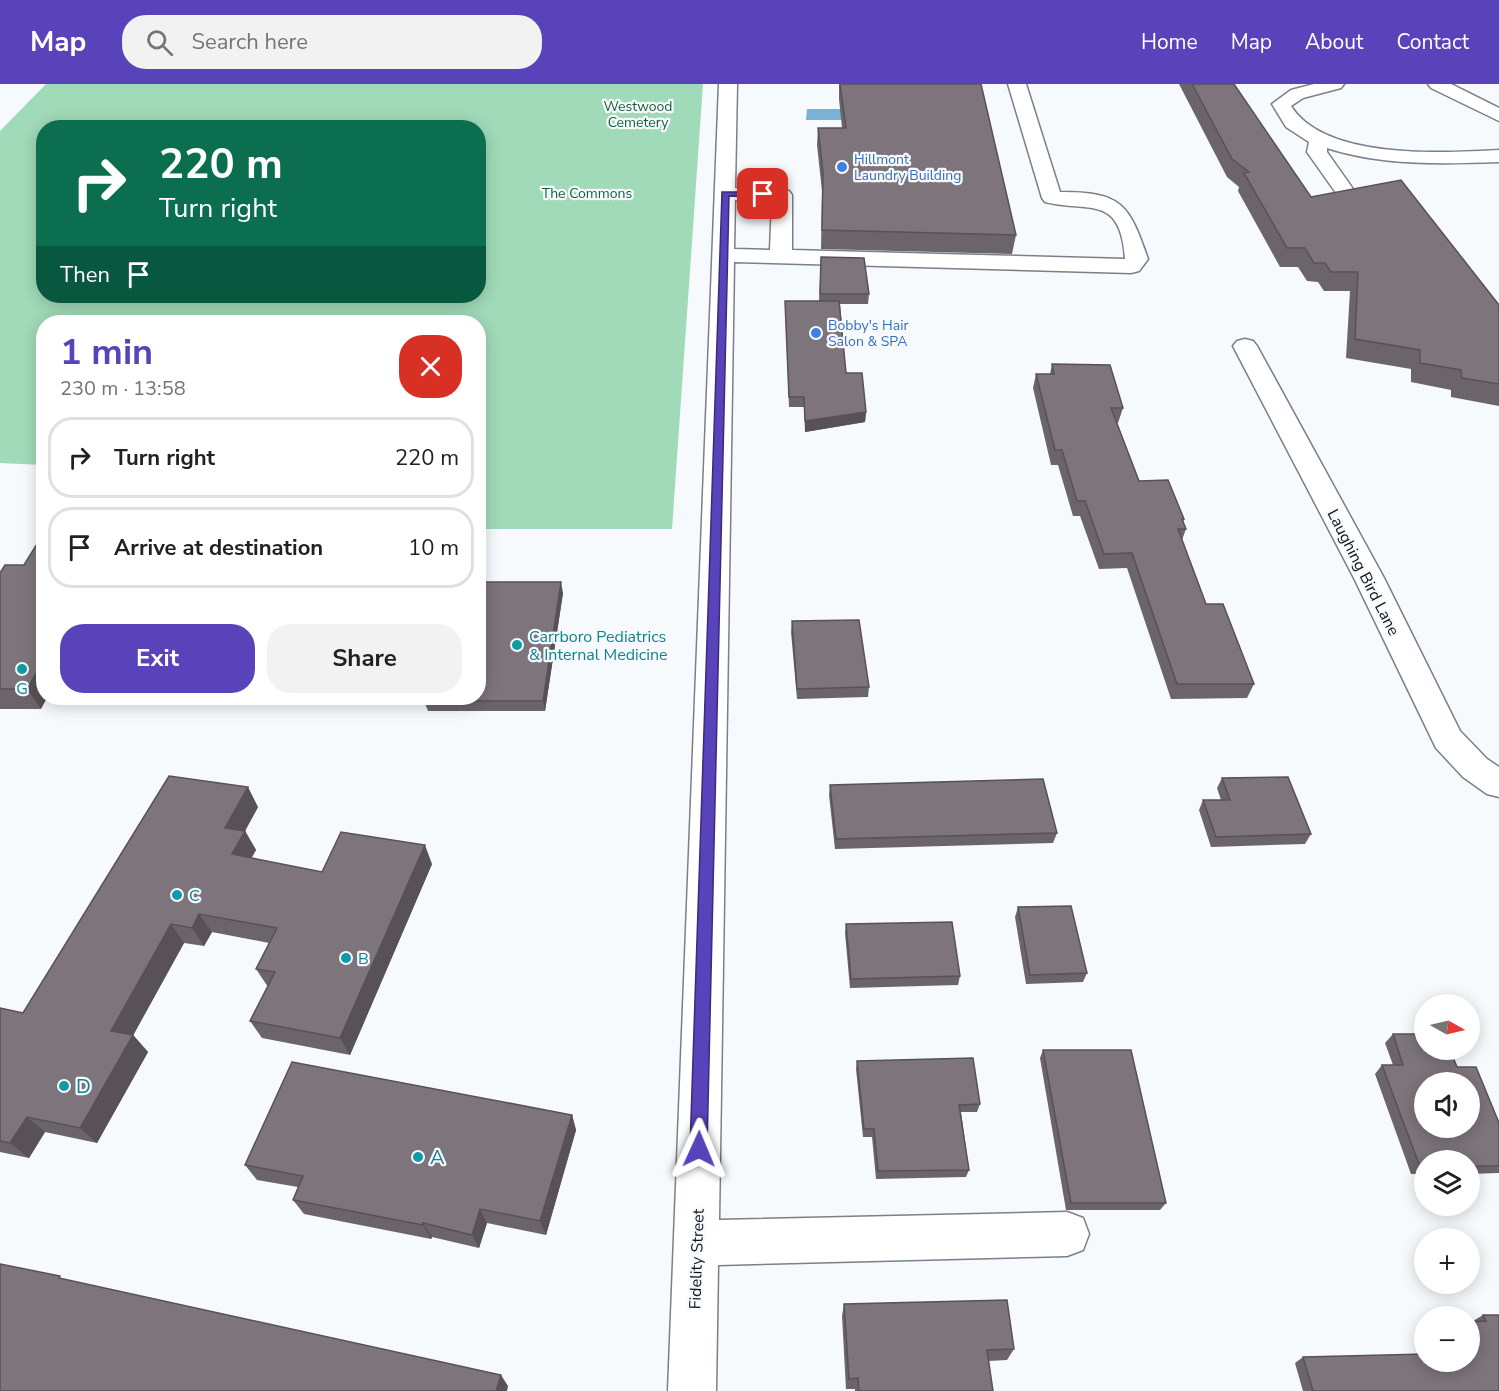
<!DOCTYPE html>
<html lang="en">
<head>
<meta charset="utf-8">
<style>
  :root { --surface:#fff; --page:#f2f2f2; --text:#202124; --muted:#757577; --line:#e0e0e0; --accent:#5943bb }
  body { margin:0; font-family:"Nunito Sans",sans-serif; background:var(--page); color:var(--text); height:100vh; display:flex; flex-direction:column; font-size:22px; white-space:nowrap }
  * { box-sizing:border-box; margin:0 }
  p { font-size:20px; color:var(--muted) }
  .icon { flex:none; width:33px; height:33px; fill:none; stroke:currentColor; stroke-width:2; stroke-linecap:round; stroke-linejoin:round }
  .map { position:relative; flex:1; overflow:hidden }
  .sheet { position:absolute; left:36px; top:231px; width:450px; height:390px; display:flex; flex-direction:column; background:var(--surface); border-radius:24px; box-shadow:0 3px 15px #0003 }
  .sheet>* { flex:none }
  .top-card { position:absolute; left:36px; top:36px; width:450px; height:183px; border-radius:24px; box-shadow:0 3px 15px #0003; background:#0b6e4f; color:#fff; overflow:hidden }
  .needle { width:39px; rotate:98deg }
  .tools { position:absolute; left:1414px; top:910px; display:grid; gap:12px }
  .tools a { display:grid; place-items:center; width:66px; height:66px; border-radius:50%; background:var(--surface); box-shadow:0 3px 15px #0003; font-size:30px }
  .pin { position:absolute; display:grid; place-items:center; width:51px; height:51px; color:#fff; margin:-26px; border-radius:12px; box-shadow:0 3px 9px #0006 }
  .me { position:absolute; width:66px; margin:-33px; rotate:1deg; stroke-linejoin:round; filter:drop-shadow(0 0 4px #0008) }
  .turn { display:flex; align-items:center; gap:21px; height:126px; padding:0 24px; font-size:27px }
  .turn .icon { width:78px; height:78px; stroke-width:2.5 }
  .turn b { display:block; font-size:42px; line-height:51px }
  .then { display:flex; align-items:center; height:57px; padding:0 24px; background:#0003; gap:12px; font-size:22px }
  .round { display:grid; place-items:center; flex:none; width:63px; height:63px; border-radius:24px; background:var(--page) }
  .summary { display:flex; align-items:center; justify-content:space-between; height:102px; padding:0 24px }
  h1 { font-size:36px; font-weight:700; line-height:45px; color:var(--accent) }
  .button { display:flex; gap:12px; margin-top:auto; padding:12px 24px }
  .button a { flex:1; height:69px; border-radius:24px; background:var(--accent); color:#fff; font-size:24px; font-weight:700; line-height:69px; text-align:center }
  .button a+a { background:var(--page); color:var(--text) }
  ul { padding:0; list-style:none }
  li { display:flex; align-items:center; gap:18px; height:81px; margin:0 12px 9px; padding:0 12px; border:3px solid var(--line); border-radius:24px }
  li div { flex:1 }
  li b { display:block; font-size:22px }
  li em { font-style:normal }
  header { display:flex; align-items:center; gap:36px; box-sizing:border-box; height:84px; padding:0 30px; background:var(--accent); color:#fff }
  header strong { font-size:28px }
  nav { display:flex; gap:33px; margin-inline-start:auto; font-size:21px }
  .search { width:420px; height:54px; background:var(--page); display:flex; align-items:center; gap:15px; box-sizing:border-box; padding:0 21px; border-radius:24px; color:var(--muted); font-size:22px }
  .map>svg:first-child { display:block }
  .green { fill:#a0dab8; fill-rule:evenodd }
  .water { fill:#78b3d5 }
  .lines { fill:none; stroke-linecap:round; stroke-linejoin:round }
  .minor-casing { stroke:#798089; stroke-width:3 }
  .minor { fill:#fff; fill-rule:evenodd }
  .wall { fill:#6c646b }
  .shaded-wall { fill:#585157 }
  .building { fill:#7d747c; stroke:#585157; stroke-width:1.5; fill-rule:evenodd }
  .route { fill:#5943bb; stroke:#3a2c7a; stroke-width:1.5 }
  .shop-dot { fill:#3f7fe0; stroke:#f6fafd; stroke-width:2 }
  .culture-dot { fill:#0f9aa8; stroke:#f6fafd; stroke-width:2 }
  .labels { text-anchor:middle; stroke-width:4.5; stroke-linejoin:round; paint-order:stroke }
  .far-park-label { font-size:14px; fill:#165c3c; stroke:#f6fafd }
  .far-shop-label { font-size:14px; fill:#366cbe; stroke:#f6fafd; text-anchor:start }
  .street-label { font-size:16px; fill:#121518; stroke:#f6fafd }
  .culture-label { font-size:16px; fill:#0d838f; stroke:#f6fafd; text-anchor:start }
  .near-culture-label { font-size:20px; fill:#0d838f; stroke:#f6fafd; text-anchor:start }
</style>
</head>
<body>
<header>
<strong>Map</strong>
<div class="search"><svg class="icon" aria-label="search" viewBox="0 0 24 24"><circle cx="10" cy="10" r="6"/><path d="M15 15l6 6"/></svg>Search here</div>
<nav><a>Home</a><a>Map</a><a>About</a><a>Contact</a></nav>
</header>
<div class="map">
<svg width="1499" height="1307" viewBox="0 0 1499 1307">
  <rect width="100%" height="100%" fill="#f6fafd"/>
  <path class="green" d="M46 0H703L672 445H479L478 238H44L43 381 0 379V47ZM44 44H478V212H44Z"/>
  <path class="water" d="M807 25H852L853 36H806Z"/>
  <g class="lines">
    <defs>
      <path id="minor" d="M719 0H737L735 104 789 107 792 111V166L1125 175C1121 109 1088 129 1045 118L1042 114 1008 0H1026L1060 108C1122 108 1129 120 1148 175L1139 187 1131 189 734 178 719 1136 1067 1128 1083 1134 1089 1150 1083 1166 1067 1172 718 1181 716 1307H668ZM735 116 772 117 770 166 734 165Z
        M1314 0H1344L1341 4 1303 14 1291 22C1325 76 1442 69 1499 66V78C1443 80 1382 82 1327 64V68L1358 112 1355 116H1341L1307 68 1309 58 1286 43 1272 20 1291 6Z
        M1428 0H1451L1499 24V37L1431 4Z
        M1245 255 1253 257 1257 262 1384 494 1460 647 1487 675 1499 683V713L1487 710 1463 693 1436 664 1354 494 1233 262 1237 257Z"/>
    </defs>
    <use href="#minor" class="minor-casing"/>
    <use href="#minor" class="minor"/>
  </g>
  <path class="wall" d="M839 0 1016 151 1012 170 821 165 822 107 817 61 818 44H842L839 15Z
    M1179 0H1234L1311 113 1499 221V322L1451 313V306L1411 298V285L1346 274 1350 207H1324L1318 198 1307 197 1298 183H1280L1238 107 1239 103 1227 93Z
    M821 173 869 210 868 220H840L846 289 866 328 865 338 805 348 804 323H789L785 217H819Z
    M1052 280 1123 324 1118 339H1117L1139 397 1184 435 1183 438 1186 445 1182 456 1206 520 1254 600 1247 614 1171 615 1127 484 1099 485 1080 432H1073L1058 381H1051L1033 304 1036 290H1050Z
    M24 481 41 625H0V489Z
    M563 509 545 627H428L424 617Z
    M792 537 869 603 868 613 797 615 791 548Z
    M1222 694 1311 750 1305 760 1211 763 1199 726 1203 716H1221L1217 704Z
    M830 701 1057 749 1053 759 835 765 829 711Z
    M258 723 245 747 256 766 251 774 322 788 432 780 350 971 262 954 250 937 268 903 256 885 269 859 212 848 204 862 184 859 133 951 148 968 97 1059 45 1048 29 1074 0 1068V924L23 929Z
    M1018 823 1087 889 1083 898 1026 900 1015 833Z
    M846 840 960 892 958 901 850 904 845 849Z
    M1393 950 1457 983 1499 1039V1089L1470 1090V1077H1425V1090H1411L1375 990 1382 981H1393L1385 959Z
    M1043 966 1166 1119 1160 1126H1066L1040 974Z
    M857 977 980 1020 977 1028H961L969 1086 966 1093 876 1095 872 1053H863L856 985Z
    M572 1031 576 1046 546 1151 487 1139 479 1164 432 1153 431 1155 304 1130 293 1116 298 1103 257 1096 245 1081Z
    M844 1220 1014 1265 1007 1276 988 1277 993 1307H855V1305H846L842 1232Z
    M1483 1231H1499V1307H1303L1295 1279 1303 1273 1470 1278 1473 1237Z"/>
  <path class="shaded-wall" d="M866 328 865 338 805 348V337Z
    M561 498 563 509 545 627 543 617Z
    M44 575V614H47L41 625 27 605Z
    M248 703 258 723 236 763 225 744Z
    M245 747 256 766 243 789 232 770Z
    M425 761 432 780 350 971 340 954Z
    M199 830 212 848 204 862 192 844Z
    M171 840 184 859 129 959 133 951 148 968 97 1059 80 1044 111 947Z
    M572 1031 576 1046 546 1151 540 1137Z
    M27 1033 45 1048 29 1074 10 1059Z
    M480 1125 487 1139 479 1164 472 1151Z
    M423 1139 432 1153 431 1155 423 1141Z
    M501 1291 508 1302 507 1307H496Z"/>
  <path class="building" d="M840 0H981L1016 151 822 146 823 89 818 44H846Z
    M1192 0H1234L1311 113 1401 96 1499 221V300L1462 294 1461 286 1420 279V266L1355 255 1358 188H1331L1325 179H1314L1305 164H1287L1244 89 1249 88 1232 75Z
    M821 173 864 174 869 210H820Z
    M785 217H839L846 289H862L866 328 805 337 804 313H789Z
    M1052 280 1110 281 1123 324H1111L1139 397 1168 396 1184 435H1182L1186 445H1178L1206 520H1223L1254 600H1177L1132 469 1104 470 1085 417H1077L1062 366H1055L1036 290H1054Z
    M40 455H44V575L27 605H0V489L5 481H24Z
    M478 498H561L543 617H424L425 614H478Z
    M859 536 869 603 797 605 792 537Z
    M169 692 248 703 225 744 245 747 232 770 322 788 341 748 425 761 340 954 250 937 275 888 256 885 277 844 199 830 192 844 171 840 111 947 133 951 80 1044 27 1033 10 1059 0 1057V924L23 929Z
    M1288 693 1311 750 1216 753 1203 716H1230L1222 694Z
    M1043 695 1057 749 836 755 830 701Z
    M1071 822 1087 889 1030 891 1018 823Z
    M952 838 960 892 851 895 846 840Z
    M1393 950H1425V966H1450L1457 983H1476L1499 1039V1082H1470V1077H1425V1083H1420L1382 981H1403ZM1425 999H1470V1044H1425Z
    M1043 966H1131L1166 1119H1071Z
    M973 974 980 1020 959 1021 969 1086 878 1087 874 1045H864L857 977Z
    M292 978 572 1031 540 1137 480 1125 472 1151 423 1139V1141L293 1116 303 1092 245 1081Z
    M0 1180 60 1192 59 1194 501 1291 496 1307H0Z
    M1007 1216 1014 1265 987 1266 993 1307H859L858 1294 849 1295 844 1220Z
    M1483 1231H1499V1307H1313L1303 1273 1425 1270V1278H1470V1238L1486 1237Z"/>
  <path class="route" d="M722 108H763L767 110 763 113 729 112 707 1065 705 1071 699 1074 692 1071 690 1065Z"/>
  <g class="shop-dot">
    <circle cx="842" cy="83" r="6"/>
    <circle cx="816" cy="249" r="6"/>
  </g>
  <g class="culture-dot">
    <circle cx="517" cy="561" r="6"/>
    <circle cx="22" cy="585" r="6"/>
    <circle cx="177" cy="811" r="6"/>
    <circle cx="346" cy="874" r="6"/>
    <circle cx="64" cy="1002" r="6"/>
    <circle cx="418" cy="1073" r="6"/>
  </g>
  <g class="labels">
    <g class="far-park-label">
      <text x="638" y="27">Westwood<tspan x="638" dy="16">Cemetery</tspan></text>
      <text x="587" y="114">The Commons</text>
    </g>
    <g class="far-shop-label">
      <text x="854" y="80">Hillmont<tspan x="854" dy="16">Laundry Building</tspan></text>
      <text x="828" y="246">Bobby's Hair<tspan x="828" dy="16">Salon &amp; SPA</tspan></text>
    </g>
    <g class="street-label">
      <text transform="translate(1364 488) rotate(63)" y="6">Laughing Bird Lane</text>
      <text transform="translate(696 1175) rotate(-88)" y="6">Fidelity Street</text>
    </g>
    <g class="culture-label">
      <text x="529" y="558">Carrboro Pediatrics<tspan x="529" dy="18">&amp; Internal Medicine</tspan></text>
      <text x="22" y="610" text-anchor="middle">G</text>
      <text x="189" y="817">C</text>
      <text x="358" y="880">B</text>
    </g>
    <g class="near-culture-label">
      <text x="76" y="1009">D</text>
      <text x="430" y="1080">A</text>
    </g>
  </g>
</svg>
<div class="tools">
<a><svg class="needle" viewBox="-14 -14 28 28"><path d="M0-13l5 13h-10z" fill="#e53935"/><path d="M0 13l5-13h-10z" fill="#757577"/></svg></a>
<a><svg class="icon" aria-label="sound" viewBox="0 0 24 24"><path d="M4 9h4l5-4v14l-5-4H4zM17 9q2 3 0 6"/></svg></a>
<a><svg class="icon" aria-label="layers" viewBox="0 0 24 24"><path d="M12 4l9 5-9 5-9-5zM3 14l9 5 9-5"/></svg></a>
<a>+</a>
<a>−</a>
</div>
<div class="pin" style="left:763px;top:110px;background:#d93025"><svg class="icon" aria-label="arrive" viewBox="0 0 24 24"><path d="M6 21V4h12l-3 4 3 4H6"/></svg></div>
<svg class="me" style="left:699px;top:1065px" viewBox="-20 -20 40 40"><path d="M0-17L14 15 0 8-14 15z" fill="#5943bb" stroke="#fff" stroke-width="4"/></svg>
<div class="top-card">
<div class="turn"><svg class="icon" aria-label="right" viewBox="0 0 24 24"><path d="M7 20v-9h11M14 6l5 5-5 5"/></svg><div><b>220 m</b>Turn right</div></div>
<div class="then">Then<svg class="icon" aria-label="arrive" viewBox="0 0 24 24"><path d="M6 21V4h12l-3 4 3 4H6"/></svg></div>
</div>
<section class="sheet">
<div class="summary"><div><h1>1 min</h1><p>230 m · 13:58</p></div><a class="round" style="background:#d93025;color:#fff"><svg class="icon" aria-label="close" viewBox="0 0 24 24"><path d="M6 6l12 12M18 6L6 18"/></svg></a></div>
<ul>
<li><svg class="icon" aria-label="right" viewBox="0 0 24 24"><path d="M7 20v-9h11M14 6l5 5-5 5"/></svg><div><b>Turn right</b></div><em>220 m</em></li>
<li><svg class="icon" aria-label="arrive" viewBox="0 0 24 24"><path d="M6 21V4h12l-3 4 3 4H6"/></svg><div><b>Arrive at destination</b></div><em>10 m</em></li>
</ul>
<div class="button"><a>Exit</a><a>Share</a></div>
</section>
</div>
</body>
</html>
